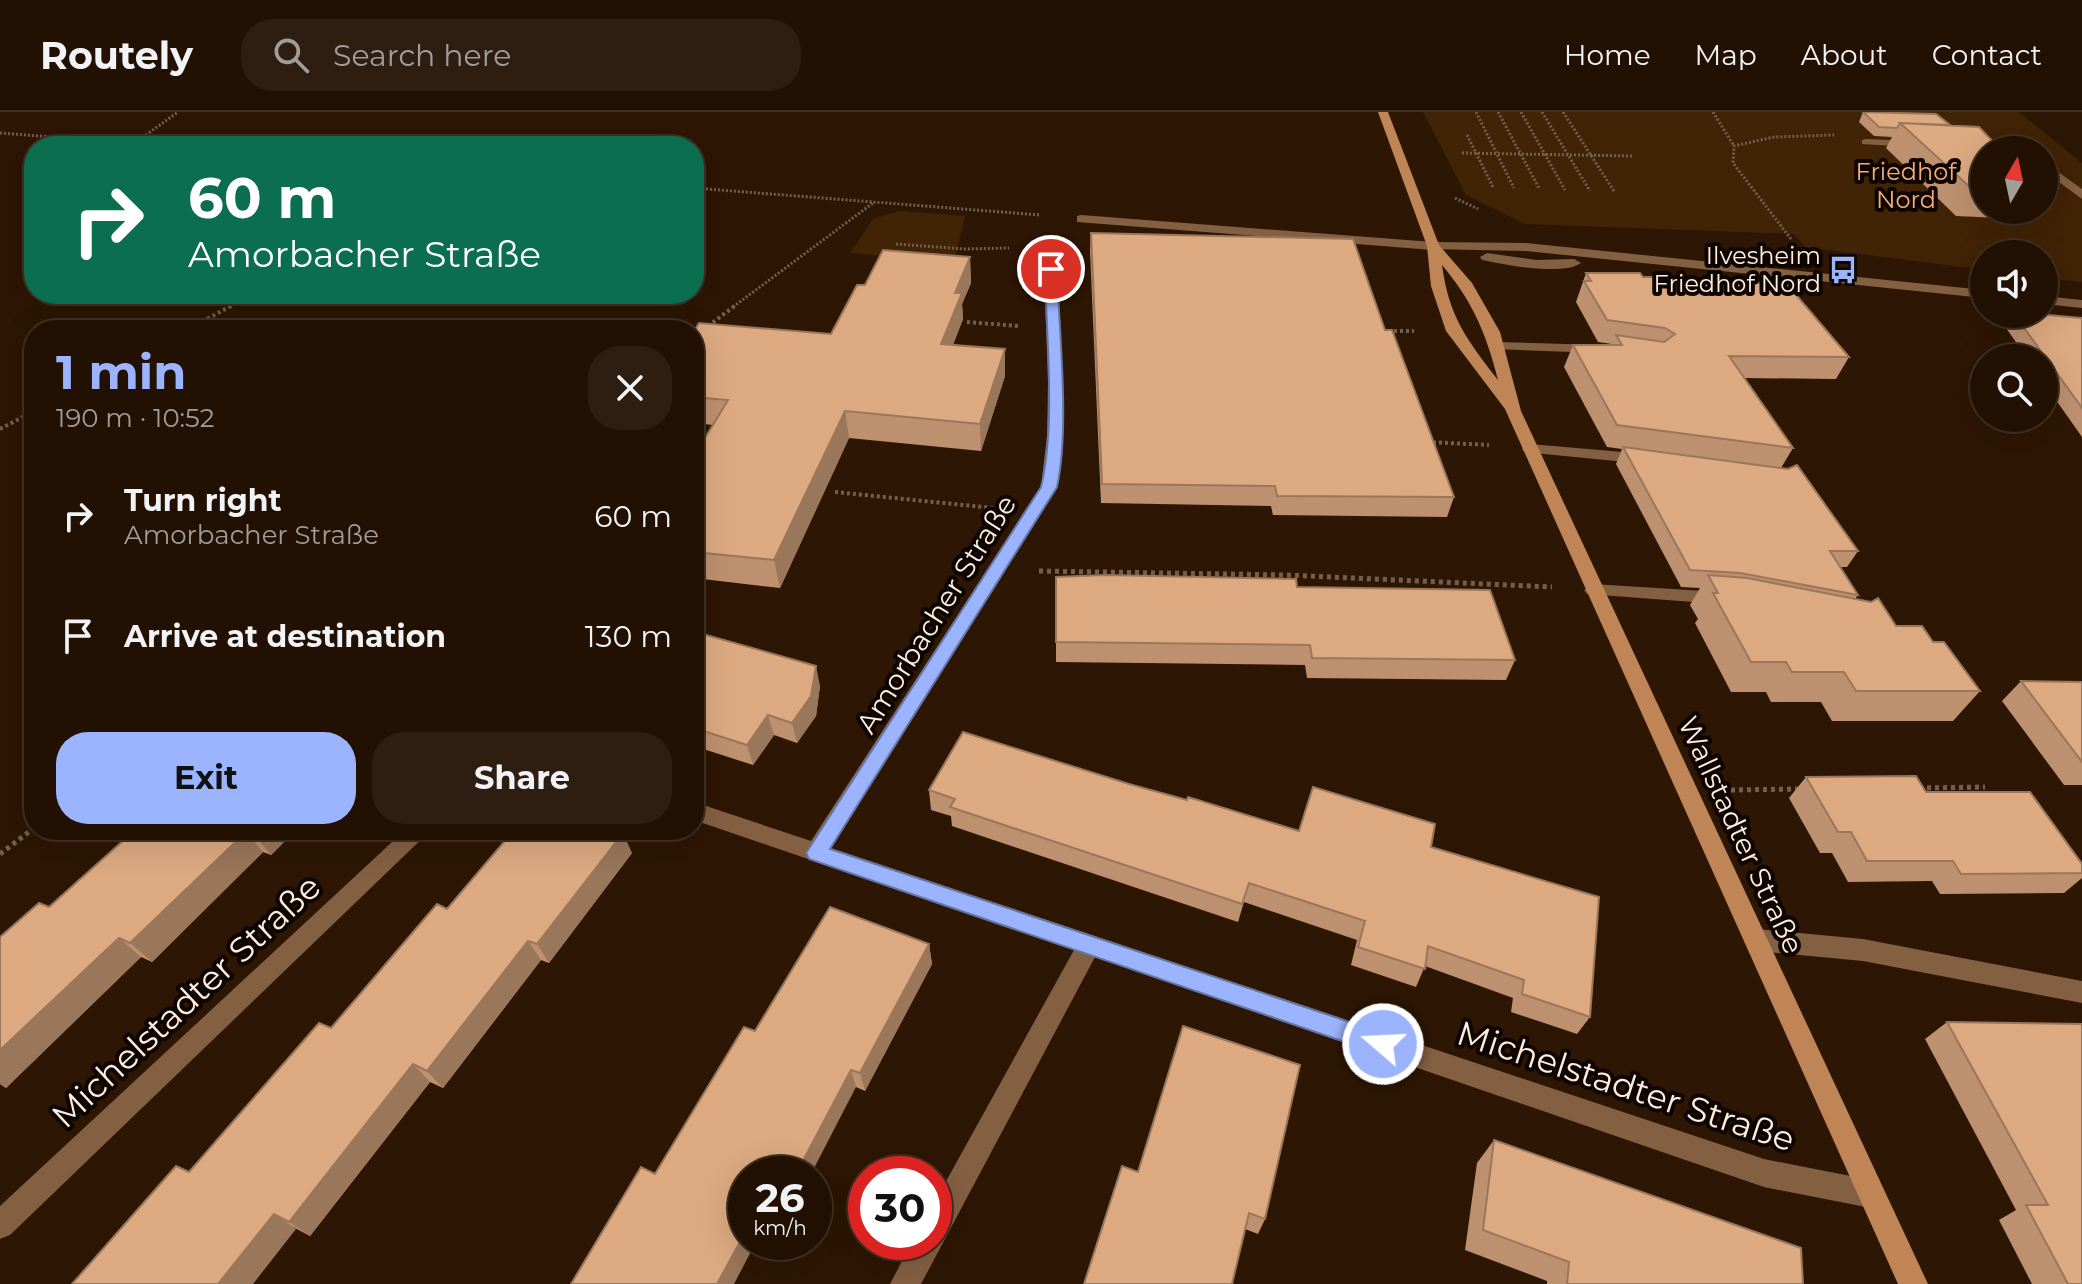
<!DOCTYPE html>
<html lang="en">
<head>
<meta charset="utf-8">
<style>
  :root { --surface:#221002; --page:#2e1e11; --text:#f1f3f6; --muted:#a29d99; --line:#3f3024; --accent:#9bb4fd }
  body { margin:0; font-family:Montserrat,sans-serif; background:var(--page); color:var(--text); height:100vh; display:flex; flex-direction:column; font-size:30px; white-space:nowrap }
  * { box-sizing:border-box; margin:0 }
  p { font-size:26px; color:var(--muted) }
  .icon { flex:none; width:44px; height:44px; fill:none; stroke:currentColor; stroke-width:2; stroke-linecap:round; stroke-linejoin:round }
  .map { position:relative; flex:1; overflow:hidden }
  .drawer { position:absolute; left:24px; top:208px; width:680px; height:520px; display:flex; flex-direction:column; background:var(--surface); border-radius:32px; box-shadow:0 8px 32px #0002,0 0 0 2px var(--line) }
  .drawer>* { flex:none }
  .top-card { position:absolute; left:24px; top:24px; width:680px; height:168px; border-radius:32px; box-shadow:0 8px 32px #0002,0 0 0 2px var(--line); background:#0b6e4f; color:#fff; overflow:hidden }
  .needle { width:52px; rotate:9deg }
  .buttons { position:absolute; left:1970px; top:24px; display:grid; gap:16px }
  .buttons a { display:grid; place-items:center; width:88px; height:88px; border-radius:50%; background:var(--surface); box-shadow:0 8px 32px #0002,0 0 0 2px var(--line); font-size:40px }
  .speed { position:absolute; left:728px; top:1044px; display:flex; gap:16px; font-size:40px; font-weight:700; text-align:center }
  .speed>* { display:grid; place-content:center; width:104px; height:104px; border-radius:50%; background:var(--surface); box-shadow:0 8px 32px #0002,0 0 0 2px var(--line); line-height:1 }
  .speed small { font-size:20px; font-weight:400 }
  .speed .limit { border:12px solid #d22; background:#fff; color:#111 }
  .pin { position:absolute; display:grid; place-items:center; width:68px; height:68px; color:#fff; margin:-34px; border:4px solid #fff; border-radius:50%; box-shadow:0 2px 8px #0007 }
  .me { position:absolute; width:88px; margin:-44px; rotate:289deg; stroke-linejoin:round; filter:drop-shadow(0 0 6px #0008) }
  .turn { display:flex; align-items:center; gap:28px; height:168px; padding:0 32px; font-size:36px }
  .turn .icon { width:104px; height:104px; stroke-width:2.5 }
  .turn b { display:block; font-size:56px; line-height:68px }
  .round { display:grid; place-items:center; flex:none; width:84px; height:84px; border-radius:32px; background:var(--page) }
  .summary { display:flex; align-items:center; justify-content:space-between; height:136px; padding:0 32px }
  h1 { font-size:48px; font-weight:700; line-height:60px; color:var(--accent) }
  .primary-button { display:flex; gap:16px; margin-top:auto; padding:16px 32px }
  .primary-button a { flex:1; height:92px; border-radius:32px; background:var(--accent); color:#111; font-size:32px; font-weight:700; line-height:92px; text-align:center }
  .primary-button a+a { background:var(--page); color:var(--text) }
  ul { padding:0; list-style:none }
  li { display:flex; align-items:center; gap:24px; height:120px; padding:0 32px }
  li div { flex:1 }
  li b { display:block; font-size:30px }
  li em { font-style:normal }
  header { display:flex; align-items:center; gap:48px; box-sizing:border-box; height:112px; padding:0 40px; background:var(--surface); border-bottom:2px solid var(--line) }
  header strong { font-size:38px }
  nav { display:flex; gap:44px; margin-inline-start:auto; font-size:28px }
  .search { width:560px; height:72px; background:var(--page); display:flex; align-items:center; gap:20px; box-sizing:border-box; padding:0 28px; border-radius:32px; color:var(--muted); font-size:30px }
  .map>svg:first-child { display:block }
  .green { fill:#412306; fill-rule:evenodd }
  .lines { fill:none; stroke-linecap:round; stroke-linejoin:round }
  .path-far2 { stroke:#745f4f; stroke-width:3; stroke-dasharray:2 2; stroke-linecap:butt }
  .path-far1 { stroke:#745f4f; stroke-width:4; stroke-dasharray:3 3; stroke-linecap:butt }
  .path { stroke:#745f4f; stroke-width:5; stroke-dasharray:4 4; stroke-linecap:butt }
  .lane { fill:#846043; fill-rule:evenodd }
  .street { fill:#846043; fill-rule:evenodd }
  .secondary { fill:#c08556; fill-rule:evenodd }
  .wall { fill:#bd916f }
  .shaded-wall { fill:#9a765a }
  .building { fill:#dca981; stroke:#9a765a; stroke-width:2 }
  .route { fill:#9bb4fd; stroke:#6575a4; stroke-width:2 }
  .labels { text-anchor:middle; stroke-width:8; stroke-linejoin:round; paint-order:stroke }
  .far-park-label { font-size:24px; fill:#f5ae75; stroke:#0e0501 }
  .far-poi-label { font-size:24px; fill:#fdede1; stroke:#0e0501; text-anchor:end }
  .street-label { font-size:28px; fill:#fdede1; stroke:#0e0501 }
  .near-street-label { font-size:34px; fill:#fdede1; stroke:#0e0501 }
</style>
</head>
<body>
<header>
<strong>Routely</strong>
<div class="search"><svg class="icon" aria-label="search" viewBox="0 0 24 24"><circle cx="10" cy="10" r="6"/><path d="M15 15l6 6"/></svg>Search here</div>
<nav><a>Home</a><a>Map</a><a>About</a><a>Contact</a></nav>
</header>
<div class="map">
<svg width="2082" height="1172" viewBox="0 0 2082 1172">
  <rect width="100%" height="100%" fill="#2d1603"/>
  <path class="green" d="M1423 0H2019L2082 51V170L2044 166V142H1984V158L1805 135 1794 122 1525 112 1466 83ZM1984 38H2044V98H1984Z
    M899 99 965 104 954 150 850 141 873 107Z"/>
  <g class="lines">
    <path class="path-far2" d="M1476 0 1514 76
      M1498 0 1539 76
      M1521 0 1565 78
      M1542 0 1590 79
      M1563 0 1614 79
      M1713 0 1734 34
      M0 21 170 34
      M1467 23 1493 75
      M136 30 178 0
      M1462 41 1632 44
      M694 76 1040 103
      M1455 86 1478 97
      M1791 127 1733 51 1734 34 1774 25 1834 23
      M896 132 964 137 1009 136
      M229 195 254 182
      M733 195 873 91"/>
    <path class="path-far1" d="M967 210 1018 214
      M708 214 736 193
      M186 218 233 193
      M1388 219H1414
      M0 317 34 299
      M1427 330 1489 333
      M835 380 993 396"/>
    <path class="path" d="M1039 459 1286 463 1552 475
      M1919 676 1985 675
      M1731 678 1801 677
      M0 742 34 716"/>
    <path class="lane" d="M1866 27 1914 29 1920 32 1914 35 1862 32V28Z
      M1970 33 2025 35 2031 38H1974L1970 37Z
      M2044 50 2082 77V87L2044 59Z
      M1081 103 1433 130 1439 134 1433 138 1077 110V104Z
      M1498 230 1598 233 1605 237 1598 241 1493 237 1491 234Z
      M1530 332 1646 342 1654 347 1646 352 1524 340 1522 337Z
      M1593 472 1720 480 1729 486 1720 492 1587 482 1584 478Z"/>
    <path class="street" d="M1433 130 1526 131 1984 178V186L1526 139 1428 137 1427 134Z
      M1041 132 1047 136 1058 157 1064 296 1057 375 831 736 1764 1047 1871 1068 1881 1072 1885 1082 1881 1092 1871 1096 1764 1075 1095 845 921 1172H890L912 1130H934V1091L1074 838 694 708V690L811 729 1041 375 1047 324 1048 268 1044 157 1035 136Z
      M1487 141 1536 148 1574 147 1581 151C1563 164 1505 153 1482 148L1480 145Z
      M2044 184 2082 188V196L2044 192Z
      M405 718H431L10 1123 0 1127V1094Z
      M1757 817 1863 827 2082 869V891L1863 849 1757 839 1749 835 1745 828 1749 821Z"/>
    <path class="secondary" d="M1378 0H1388L1439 133 1472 171 1500 220 1521 299 1928 1172H1898L1505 297 1446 219 1431 174 1427 134ZM1442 153C1473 190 1486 221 1498 268 1467 228 1449 205 1442 153Z"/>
  </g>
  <path class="wall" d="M1863 0 1950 13 1984 38V98H2028L2023 107 1956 104 1886 36 1892 25 1874 24 1859 10Z
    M1091 121 1385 218 1454 385 1447 405 1273 403 1271 394 1101 391 1090 139Z
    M970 145 971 171 962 192 963 207 953 233 1005 264 981 339 849 326 780 476 694 466V344L713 313 694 311V219L831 222 865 173Z
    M1586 161 1643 165 1672 170 1849 245 1836 267 1744 266 1793 336 1781 356 1858 439 1847 455H1840L1858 483 1855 487 1896 514 1933 530 1980 579 1953 609H1832L1821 590H1771L1766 580H1731L1695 511 1698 507 1690 493 1700 476 1681 475 1616 352 1622 337 1607 335 1564 255 1573 233H1612V232L1598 230 1576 190Z
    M2011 202H2037L2082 206V325L2044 271V246H2027L2004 213Z
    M1056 465 1297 475 1515 548 1506 568 1307 566 1305 553 1056 550Z
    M694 527 820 574 816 604 797 631 774 623 753 653 694 634Z
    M2021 569 2082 570V673H2064L2002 589Z
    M1806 665 1926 680 2082 752V766L2064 781 1940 782 1932 769 1848 770 1832 741H1820L1789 686Z
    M1129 672 1299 719 1431 735 1590 905 1577 922 1511 900 1513 886 1425 854 1416 875 1351 853 1357 828 1244 790 1238 810 952 714 951 704 931 698 929 678Z
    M135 718H296L271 743 263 740 152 850 141 845 6 976 0 972V825L49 795Z
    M632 741 549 851 541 848 443 976 430 970 310 1124 189 1060 331 916Z
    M929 832 932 852 865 979 856 975 655 1062Z
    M1947 910 2082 912V1172H2032L1999 1108 2016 1098 1925 927Z
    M1494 1028 1803 1172H1547V1169L1465 1138 1477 1051Z
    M1138 1060 1265 1107 1258 1122 1245 1117Z"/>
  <path class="shaded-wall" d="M970 145 971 171 962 192 963 207 943 258 941 232 955 181Z
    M1005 237V264L981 339 980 312Z
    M845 299 849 326 780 476 774 448Z
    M816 554 820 574 816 604 797 631 792 611Z
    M768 603 774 623 753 653 747 633Z
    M259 718H296L271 743 254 723Z
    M246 720 263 740 152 850 130 831Z
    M623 721 632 741 549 851 537 832Z
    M119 826 141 845 6 976 0 972V938Z
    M528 829 541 848 443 976 427 959Z
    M929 832 932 852 865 979 860 961Z
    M413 952 430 970 310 1124 289 1110Z
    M851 958 856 975 811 1062H796Z
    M274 1102 296 1117 253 1172H218Z
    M746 1119V1130H756L734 1172H717Z"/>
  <path class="building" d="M1863 0 1936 2 1950 13 1900 11 1897 16 1879 15Z
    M1900 11 1979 15 2001 38H1984V78L1972 77Z
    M1091 121 1353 127 1385 218H1392L1454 385 1277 384 1275 374 1102 372Z
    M883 138 970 145 955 181H962L941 232 1005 237 980 312 845 299 774 448 694 440V344L728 288 694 285V219L699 211 831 222 857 173H865Z
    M1586 161H1640L1643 165H1669L1672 170 1786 171 1849 245 1729 244 1793 336 1617 313 1573 233H1622L1616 223 1664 230 1675 222 1665 216 1607 208 1584 169H1591Z
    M2014 202H2037L2082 206V296Z
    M1623 335 1788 357 1797 353 1858 439H1830L1858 483 1740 461 1690 458Z
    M1105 463 1296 467 1297 475 1490 478 1515 548 1312 546 1310 533 1056 530V465Z
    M1708 463 1747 466 1871 490 1878 486 1896 514H1922L1933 530H1944L1980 579H1856L1844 560H1792L1786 550H1751L1713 481H1718Z
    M699 521 816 554 811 584 792 611 768 603 747 633 694 616V527Z
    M2021 569 2082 570V650Z
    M963 620 1129 672 1187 688 1188 685 1299 719 1313 675 1435 712 1431 735 1599 785 1590 905 1522 882 1524 868 1428 834 1425 857 1358 835 1365 809 1249 771 1242 792 950 695 955 687 929 678Z
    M1916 664 1926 680H2030L2082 752V761L1961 762 1953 749H1867L1851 720H1838L1806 665Z
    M135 718H259L254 723 246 720 130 831 119 826 0 938V825L39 791 49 795Z
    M514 718H615L623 721 537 832 528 829 427 959 413 952 289 1110 274 1102 218 1172H72L176 1054 189 1060 319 911 331 916 437 792 447 797Z
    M830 795 929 832 860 961 851 958 796 1062H746V1119L717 1172H571L641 1055 655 1062 744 915 755 919Z
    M1947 910 2082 912V1172H2068L2026 1093H2048Z
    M1183 914 1300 953 1265 1107 1249 1101 1232 1172H1084L1122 1054 1138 1060Z
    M1494 1028 1801 1136 1803 1172H1567L1569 1150 1483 1118Z"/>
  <path class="route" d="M1051 154 1057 157C1059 222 1070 314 1057 375L830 737 1383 921 1391 925 1394 932 1391 940 1383 943 809 747 806 741 1041 375C1056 312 1046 224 1045 157Z"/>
  <defs>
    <symbol id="bus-bare" viewBox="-9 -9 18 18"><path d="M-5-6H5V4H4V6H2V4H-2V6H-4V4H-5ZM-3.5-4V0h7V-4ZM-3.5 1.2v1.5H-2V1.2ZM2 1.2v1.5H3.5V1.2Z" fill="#9bb4fd" stroke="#0e0501" stroke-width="2.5" paint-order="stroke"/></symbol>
  </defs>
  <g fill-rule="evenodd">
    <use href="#bus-bare" x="1823" y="138" width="40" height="40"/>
  </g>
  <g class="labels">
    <g class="far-park-label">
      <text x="1906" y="68">Friedhof<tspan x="1906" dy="28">Nord</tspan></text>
    </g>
    <g class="far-poi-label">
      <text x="1821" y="152">Ilvesheim<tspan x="1821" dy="28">Friedhof Nord</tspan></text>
    </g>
    <g class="street-label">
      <text transform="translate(936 502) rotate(-58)" y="10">Amorbacher Straße</text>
      <text transform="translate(1741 723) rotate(65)" y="10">Wallstadter Straße</text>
    </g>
    <g class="near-street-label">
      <text transform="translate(186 889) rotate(-43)" y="12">Michelstadter Straße</text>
      <text transform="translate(1626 974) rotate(18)" y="12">Michelstadter Straße</text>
    </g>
  </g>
</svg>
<div class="buttons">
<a><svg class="needle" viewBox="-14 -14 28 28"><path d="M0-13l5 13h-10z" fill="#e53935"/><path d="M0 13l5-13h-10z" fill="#a29d99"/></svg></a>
<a><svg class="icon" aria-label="sound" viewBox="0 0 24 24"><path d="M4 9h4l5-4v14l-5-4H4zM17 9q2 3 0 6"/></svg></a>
<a><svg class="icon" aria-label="search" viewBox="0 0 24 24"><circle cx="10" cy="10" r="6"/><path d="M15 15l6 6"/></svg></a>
</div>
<div class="speed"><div>26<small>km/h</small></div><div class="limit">30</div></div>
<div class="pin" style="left:1051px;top:157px;background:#d93025"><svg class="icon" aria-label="arrive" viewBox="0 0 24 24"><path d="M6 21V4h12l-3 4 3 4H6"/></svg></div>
<svg class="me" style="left:1383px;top:932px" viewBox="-20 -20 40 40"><circle r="17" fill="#9bb4fd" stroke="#fff" stroke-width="3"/><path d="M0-11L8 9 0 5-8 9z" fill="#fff"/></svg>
<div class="top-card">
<div class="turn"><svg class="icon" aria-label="right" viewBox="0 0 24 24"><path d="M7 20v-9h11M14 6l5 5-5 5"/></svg><div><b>60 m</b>Amorbacher Straße</div></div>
</div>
<section class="drawer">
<div class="summary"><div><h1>1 min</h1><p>190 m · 10:52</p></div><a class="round"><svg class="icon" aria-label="close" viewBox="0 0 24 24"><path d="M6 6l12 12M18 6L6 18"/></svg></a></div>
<ul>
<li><svg class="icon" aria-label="right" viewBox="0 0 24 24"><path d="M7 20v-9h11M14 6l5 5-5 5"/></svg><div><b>Turn right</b><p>Amorbacher Straße</p></div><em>60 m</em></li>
<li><svg class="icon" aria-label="arrive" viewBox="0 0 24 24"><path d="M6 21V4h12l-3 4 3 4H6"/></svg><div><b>Arrive at destination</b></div><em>130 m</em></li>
</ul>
<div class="primary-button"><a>Exit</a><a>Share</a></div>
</section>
</div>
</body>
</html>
